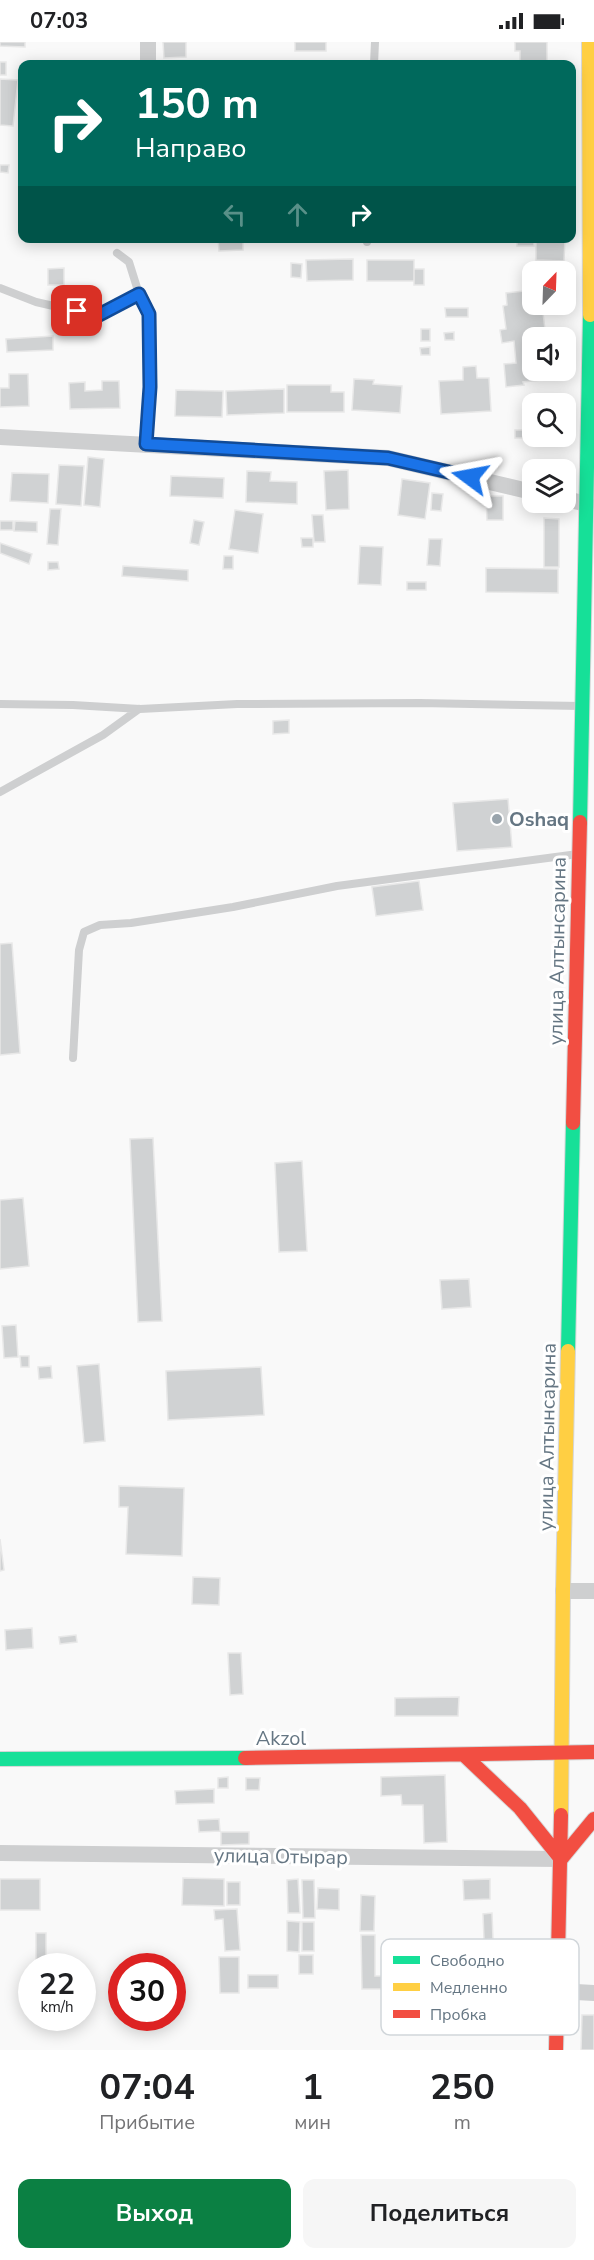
<!DOCTYPE html>
<html lang="ru">
<head>
<meta charset="utf-8">
<style>
  :root { --surface:#fff; --page:#f6f6f6; --text:#202124; --muted:#757577; --accent:#0b8043 }
  body { margin:0; font-family:"Nunito Sans",sans-serif; background:var(--page); color:var(--text); height:100vh; display:flex; flex-direction:column; font-size:22px; white-space:nowrap }
  * { box-sizing:border-box; margin:0 }
  p { font-size:20px; color:var(--muted) }
  .icon { flex:none; width:33px; height:33px; fill:none; stroke:currentColor; stroke-width:2; stroke-linecap:round; stroke-linejoin:round }
  .map { position:relative; height:2008px; overflow:hidden }
  .sheet { display:flex; flex-direction:column; background:var(--surface); flex:1 }
  .sheet>* { flex:none }
  .hud { position:absolute; left:18px; top:18px; width:558px; height:183px; border-radius:12px; box-shadow:0 3px 15px #0003; background:#00695c; color:#fff; overflow:hidden }
  .needle { width:39px; rotate:23deg }
  .fabs { position:absolute; left:522px; top:219px; display:grid; gap:12px }
  .fabs a { display:grid; place-items:center; width:54px; height:54px; border-radius:12px; background:var(--surface); box-shadow:0 3px 15px #0003; font-size:30px }
  .speed { position:absolute; left:18px; top:1911px; display:flex; gap:12px; font-size:30px; font-weight:700; text-align:center }
  .speed>* { display:grid; place-content:center; width:78px; height:78px; border-radius:50%; background:var(--surface); box-shadow:0 3px 15px #0003; line-height:1 }
  .speed small { font-size:15px; font-weight:400 }
  .speed .limit { border:9px solid #d22; background:#fff; color:#111 }
  .pin { position:absolute; display:grid; place-items:center; width:51px; height:51px; color:#fff; margin:-26px; border-radius:12px; box-shadow:0 3px 9px #0006 }
  .me { position:absolute; width:66px; margin:-33px; rotate:283deg; stroke-linejoin:round; filter:drop-shadow(0 0 4px #0008) }
  .turn { display:flex; align-items:center; gap:21px; height:126px; padding:0 18px; font-size:27px }
  .turn .icon { width:78px; height:78px; stroke-width:2.5 }
  .turn b { display:block; font-size:42px; line-height:51px }
  .lanes { display:flex; align-items:center; height:57px; padding:0 18px; background:#0003; justify-content:center; gap:30px; direction:ltr }
  .lanes .off { opacity:.35 }
  .eta { display:flex; justify-content:space-evenly; align-items:center; height:102px; text-align:center }
  .eta b { font-size:36px; font-weight:700; line-height:42px }
  .primary-button { display:flex; gap:12px; margin-top:auto; padding:12px 18px }
  .primary-button a { flex:1; height:69px; border-radius:12px; background:var(--accent); color:#fff; font-size:24px; font-weight:700; line-height:69px; text-align:center }
  .primary-button a+a { background:var(--page); color:var(--text) }
  .status { display:flex; justify-content:space-between; align-items:center; height:42px; padding:0 30px; background:var(--surface); direction:ltr }
  .status svg { height:16px; fill:currentColor }
  .map>svg:first-child { display:block }
  .building { fill:#d0d2d3; stroke:#e8e8e8; stroke-width:1.5 }
  .lines { fill:none; stroke-linecap:round; stroke-linejoin:round }
  .fast-casing { stroke:#d5d6d7; stroke-width:16 }
  .slow-casing { stroke:#d5d6d7; stroke-width:16 }
  .jam-casing { stroke:#d5d6d7; stroke-width:16 }
  .lane { stroke:#cecfd0; stroke-width:8 }
  .street { stroke:#cecfd0; stroke-width:16 }
  .fast { stroke:#16e098; stroke-width:14 }
  .slow { stroke:#ffcf43; stroke-width:14 }
  .jam { stroke:#f24e42; stroke-width:14 }
  .route-casing { stroke:#114b97; stroke-width:15 }
  .route { stroke:#1a73e8; stroke-width:10 }
  .poi-dot { fill:#99a4ac; stroke:#fff; stroke-width:2 }
  .labels { text-anchor:middle; stroke-width:6; stroke-linejoin:round; paint-order:stroke }
  .poi-label { font-size:20px; font-weight:bold; fill:#657683; stroke:#fff; text-anchor:start }
  .street-label { font-size:20px; fill:#657683; stroke:#fff }
  .key { fill:#fff; stroke:#d1d6da; stroke-width:1.5 }
  .key-label { font-size:16px; fill:#657683 }
</style>
</head>
<body>
<div class="status"><b>07:03</b><svg viewBox="0 0 49 12"><path d="M0 12V9h3v3zM5 12V6h3v6zM10 12V3h3v9zM15 12V0h3v12zM26 1h20v11H26zM47 4h2v5h-2z"/></svg></div>
<div class="map">
<svg width="594" height="2008" viewBox="0 0 594 2008">
  <rect width="100%" height="100%" fill="#f9f9f9"/>
  <path class="building" d="M0 0H25V5L0 4Z
    M163 0H186V15L164 16Z
    M295 0H326V9H295Z
    M515 0H547V22H515L520 21V9H515Z
    M0 20H6V33H0Z
    M0 37 18 38 13 84 0 83Z
    M0 123H9L8 131 0 130Z
    M218 196H243V208L219 209Z
    M517 196H534V204H517Z
    M536 196H565L564 219 536 218Z
    M353 217V238L307 239 306 218Z
    M367 218H414V239H367Z
    M291 221 302 222 301 236 291 235Z
    M64 226V243H48V227Z
    M414 227H424V243H414Z
    M524 249 525 259 532 258V262H542L546 296H532V328H550L551 337 523 340 524 343 506 345 504 322 516 321 514 299 502 301 500 288 506 287 503 264 507 263 506 251Z
    M445 266H468V275H446Z
    M421 287H430V299H421Z
    M454 290V298H445L444 291Z
    M53 294V308L7 310 6 297Z
    M566 298 568 331 551 332V328H566Z
    M430 305V313H421L420 306Z
    M476 324 477 336H489L491 369 441 372 439 339 463 338V325Z
    M9 332H28L29 364 0 365V346H9Z
    M354 337 374 338 373 342 402 344 400 371 352 368Z
    M102 339H119L120 366 70 367 69 341 85 340V349L102 348Z
    M287 343H331V350H344V370H287Z
    M284 347V371L227 373 226 349Z
    M176 348 223 349 222 375 175 374Z
    M515 388H527V396H515Z
    M88 415 104 417 100 465 84 463Z
    M59 423 84 424 81 464 56 462Z
    M348 428 349 467 326 468 324 429Z
    M247 429 271 430 270 439 297 440V462L246 460Z
    M12 431 49 432 48 461 10 459Z
    M171 434 224 436 223 456 170 454Z
    M402 437 430 441 425 477 398 473Z
    M432 451 443 452 441 469 431 468Z
    M486 454H503V478H487Z
    M50 467H61L58 503 47 502Z
    M235 468 263 472 258 511 229 507Z
    M312 473H323L325 500H314Z
    M544 476 559 477V525H544Z
    M194 478 204 480 199 503 190 501Z
    M0 479H13V488H0Z
    M15 479 37 480V490L14 489Z
    M301 496H313V505H302Z
    M429 497H442L440 524 427 523Z
    M0 501 32 512 29 522 0 511Z
    M360 504 383 505 381 543 358 542Z
    M224 514H233V527H223Z
    M48 520H58L59 527 48 528Z
    M123 524 188 528V539L122 534Z
    M486 526 558 527V551L486 550Z
    M407 540H426V548H407Z
    M289 678V691L273 692V679Z
    M508 757 512 805 457 809 453 761Z
    M419 839 423 868 376 874 372 845Z
    M12 901 20 1011 0 1013V902Z
    M153 1096 162 1279 138 1280 130 1097Z
    M302 1119 307 1209 279 1210 275 1121Z
    M23 1156 29 1224 0 1227V1158Z
    M469 1237 471 1265 442 1267 440 1238Z
    M16 1283 18 1315 4 1316 2 1284Z
    M20 1314H29V1325H21Z
    M99 1322 105 1399 84 1401 77 1324Z
    M51 1324 52 1336 39 1337 38 1325Z
    M261 1325 264 1373 168 1378 166 1329Z
    M119 1444 184 1446 182 1514 126 1512 128 1465H119Z
    M0 1497 4 1528 0 1529Z
    M193 1535 220 1536 219 1563 192 1562Z
    M32 1586 33 1606 6 1608 5 1588Z
    M76 1593 77 1600 60 1602 59 1595Z
    M228 1611H241L243 1652 230 1653Z
    M459 1655 458 1674H395V1656Z
    M445 1733 447 1800 424 1801 423 1763H402L401 1753 381 1754V1735Z
    M228 1735V1746H218V1736Z
    M246 1736H260L259 1748H246Z
    M214 1747V1761L176 1762 175 1749Z
    M219 1777 220 1789 199 1790 198 1778Z
    M221 1790H249V1802L221 1803Z
    M183 1836 224 1837V1864L182 1863Z
    M0 1837H40V1868H0Z
    M298 1837 300 1871H288L287 1838Z
    M490 1837V1857L464 1858 463 1838Z
    M302 1838H314L315 1876H303Z
    M227 1840H240V1863H227Z
    M318 1846 339 1847V1868L317 1867Z
    M361 1853 375 1854 374 1889H360Z
    M237 1867 240 1908 225 1909 223 1877 215 1878 214 1868Z
    M492 1871 493 1897 484 1898 483 1872Z
    M287 1879 300 1880 299 1910 287 1909Z
    M302 1880H314V1909H302Z
    M36 1891H46V1922H36Z
    M361 1893H375V1934H396V1947H362Z
    M299 1913H313V1932H299Z
    M219 1915H239V1951H220Z
    M248 1933H278V1946H248Z
    M582 1973H594V2008H581Z"/>
  <g class="lines">
    <defs>
      <path id="fast" d="M580 780 590 273
        M568 1309 573 1081
        M0 1717 245 1716"/>
      <path id="slow" d="M589 0 590 273
        M561 1773 563 1549 568 1309"/>
      <path id="jam" d="M573 1081 580 780
        M465 1714 520 1766 561 1817 594 1777
        M245 1716 594 1710
        M556 2008 561 1773"/>
    </defs>
    <use href="#fast" class="fast-casing"/>
    <use href="#slow" class="slow-casing"/>
    <use href="#jam" class="jam-casing"/>
    <path class="lane" d="M374 22 375 0
      M367 200V196
      M117 211 129 220 139 252 149 272 150 345 146 403
      M0 246 36 260 97 274 139 252
      M0 662 73 663 140 667 237 662 420 661 581 664
      M0 750 103 693 139 667
      M73 1016 79 908 84 890 100 883 131 881 233 865 337 844 578 812"/>
    <path class="street" d="M148 22V0
      M0 395 388 416 532 450
      M566 457 587 462
      M563 1549H594
      M0 1811 561 1817
      M558 1949 594 1951"/>
    <use href="#fast" class="fast"/>
    <use href="#slow" class="slow"/>
    <use href="#jam" class="jam"/>
  </g>
  <g class="lines">
    <defs>
      <path id="route" d="M77 269 97 274 139 252 149 272 150 345 146 402 388 416 470 435"/>
    </defs>
    <use href="#route" class="route-casing"/>
    <use href="#route" class="route"/>
  </g>
  <circle class="poi-dot" cx="497" cy="777" r="6"/>
  <g class="labels">
    <g class="poi-label">
      <text x="509" y="784">Oshaq</text>
    </g>
    <g class="street-label">
      <text transform="translate(557 909) rotate(-89)" y="7">улица Алтынсарина</text>
      <text transform="translate(547 1395) rotate(-89)" y="7">улица Алтынсарина</text>
      <text x="281" y="1703">Akzol</text>
      <text transform="translate(281 1814) rotate(1)" y="7">улица Отырар</text>
    </g>
  </g>
  <rect x="381" y="1897" width="198" height="96" rx="9" class="key"/>
  <rect x="393" y="1914" width="27" height="8" fill="#16e098"/>
  <rect x="393" y="1941" width="27" height="8" fill="#ffcf43"/>
  <rect x="393" y="1968" width="27" height="8" fill="#f24e42"/>
  <g class="key-label">
    <text x="430" y="1924">Свободно</text>
    <text x="430" y="1951">Медленно</text>
    <text x="430" y="1978">Пробка</text>
  </g>
</svg>
<div class="fabs">
<a><svg class="needle" viewBox="-14 -14 28 28"><path d="M0-13l5 13h-10z" fill="#e53935"/><path d="M0 13l5-13h-10z" fill="#757577"/></svg></a>
<a><svg class="icon" aria-label="sound" viewBox="0 0 24 24"><path d="M4 9h4l5-4v14l-5-4H4zM17 9q2 3 0 6"/></svg></a>
<a><svg class="icon" aria-label="search" viewBox="0 0 24 24"><circle cx="10" cy="10" r="6"/><path d="M15 15l6 6"/></svg></a>
<a><svg class="icon" aria-label="layers" viewBox="0 0 24 24"><path d="M12 4l9 5-9 5-9-5zM3 14l9 5 9-5"/></svg></a>
</div>
<div class="speed"><div>22<small>km/h</small></div><div class="limit">30</div></div>
<div class="pin" style="left:77px;top:269px;background:#d93025"><svg class="icon" aria-label="arrive" viewBox="0 0 24 24"><path d="M6 21V4h12l-3 4 3 4H6"/></svg></div>
<svg class="me" style="left:470px;top:435px" viewBox="-20 -20 40 40"><path d="M0-17L14 15 0 8-14 15z" fill="#1a73e8" stroke="#fff" stroke-width="4"/></svg>
<div class="hud">
<div class="turn"><svg class="icon" aria-label="right" viewBox="0 0 24 24"><path d="M7 20v-9h11M14 6l5 5-5 5"/></svg><div><b>150 m</b>Направо</div></div>
<div class="lanes"><svg class="icon off" aria-label="left" viewBox="0 0 24 24"><path d="M17 20v-9H6M10 6l-5 5 5 5"/></svg><svg class="icon off" aria-label="ahead" viewBox="0 0 24 24"><path d="M12 20V5M6 11l6-6 6 6"/></svg><svg class="icon" aria-label="right" viewBox="0 0 24 24"><path d="M7 20v-9h11M14 6l5 5-5 5"/></svg></div>
</div>
</div>
<section class="sheet">
<div class="eta">
<div><b>07:04</b><p>Прибытие</p></div>
<div><b>1</b><p>мин</p></div>
<div><b>250</b><p>m</p></div>
</div>
<div class="primary-button"><a>Выход</a><a>Поделиться</a></div>
</section>
</body>
</html>
